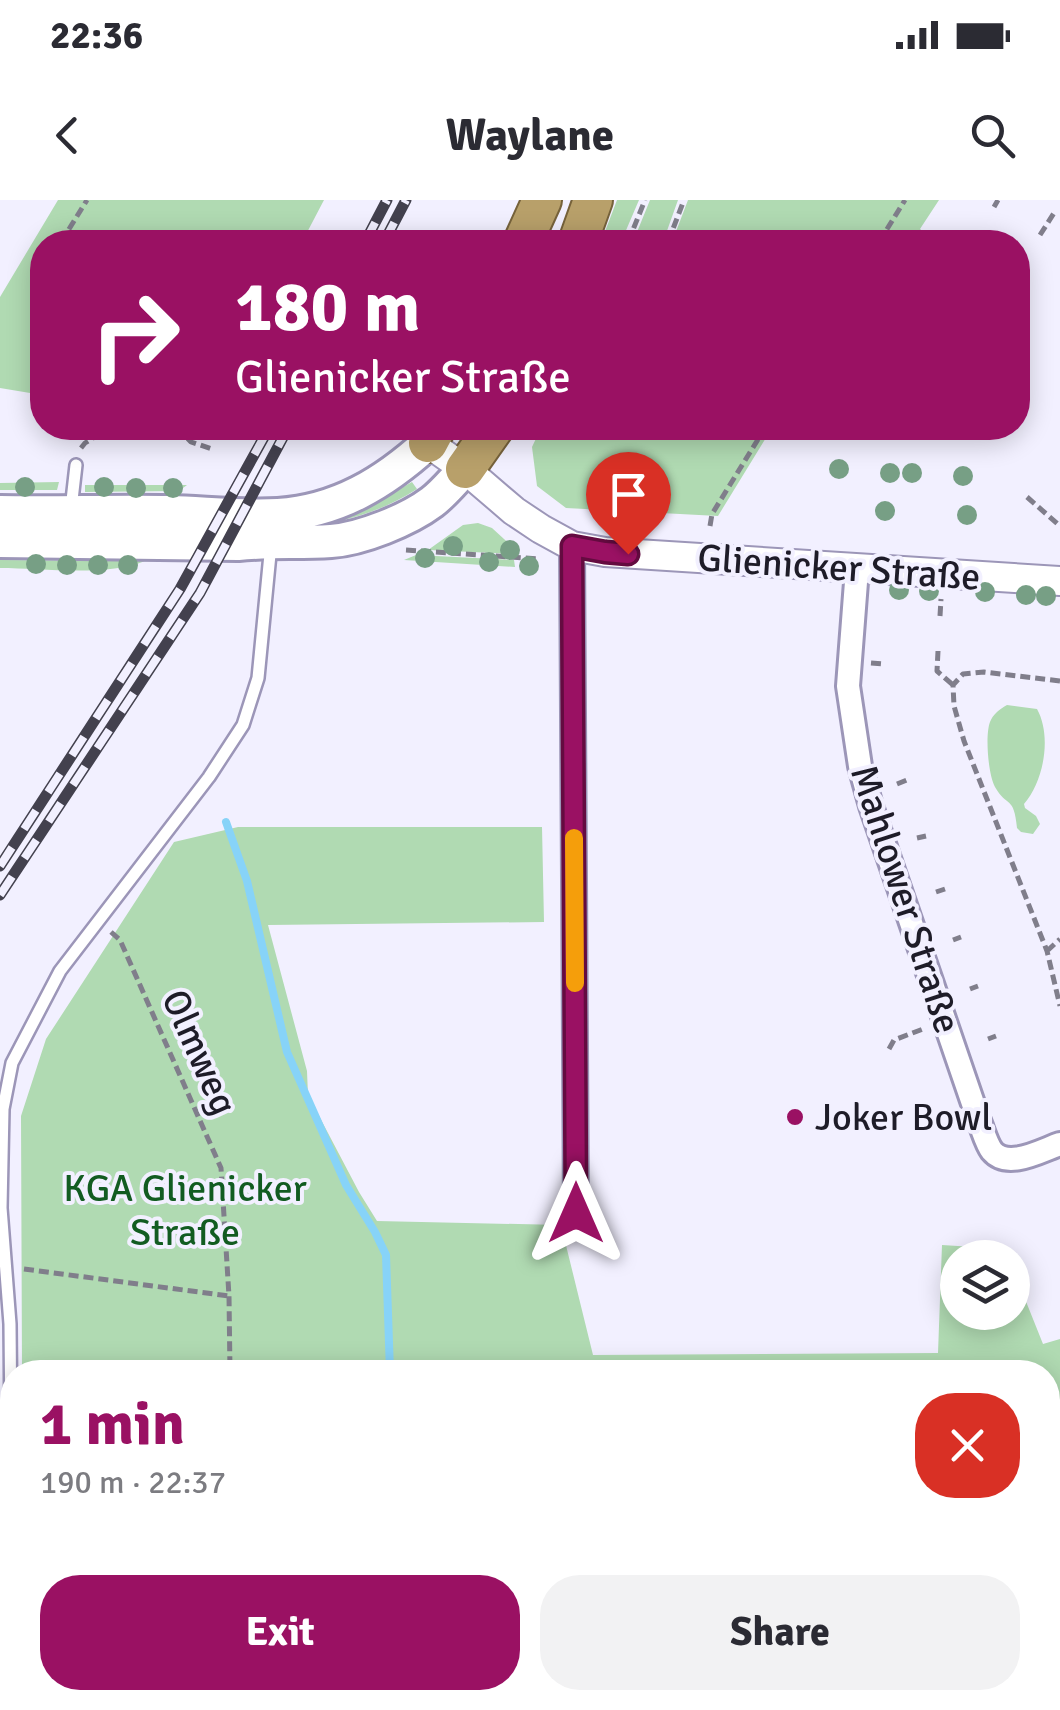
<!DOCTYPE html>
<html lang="en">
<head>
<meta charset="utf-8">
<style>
  :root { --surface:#fff; --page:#f2f2f3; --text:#2b2b33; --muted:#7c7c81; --accent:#9a1163 }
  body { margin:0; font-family:Signika,sans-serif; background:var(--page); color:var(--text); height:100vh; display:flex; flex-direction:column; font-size:38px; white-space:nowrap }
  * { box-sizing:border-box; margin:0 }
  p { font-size:32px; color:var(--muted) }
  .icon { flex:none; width:55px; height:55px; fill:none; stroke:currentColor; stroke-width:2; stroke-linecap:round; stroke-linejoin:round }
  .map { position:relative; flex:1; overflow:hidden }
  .sheet { position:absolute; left:0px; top:1160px; width:1060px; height:350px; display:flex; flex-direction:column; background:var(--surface); border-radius:40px 40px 0 0; box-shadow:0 5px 25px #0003 }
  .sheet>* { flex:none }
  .hud { position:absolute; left:30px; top:30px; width:1000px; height:210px; border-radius:40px; box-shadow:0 5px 25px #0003; background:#9a1163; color:#fff; overflow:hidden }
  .buttons { position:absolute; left:940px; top:1040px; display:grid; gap:20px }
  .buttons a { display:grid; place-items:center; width:90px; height:90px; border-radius:50%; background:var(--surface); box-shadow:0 5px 25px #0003; font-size:50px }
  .pin { position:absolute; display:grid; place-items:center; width:85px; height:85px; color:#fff; margin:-102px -42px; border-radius:50% 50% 50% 0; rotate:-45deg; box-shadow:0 0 10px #0007 }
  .pin .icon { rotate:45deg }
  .me { position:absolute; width:110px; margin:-55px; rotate:0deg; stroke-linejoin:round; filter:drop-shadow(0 0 8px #0008) }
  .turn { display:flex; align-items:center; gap:35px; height:210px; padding:0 40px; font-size:45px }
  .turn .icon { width:130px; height:130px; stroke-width:2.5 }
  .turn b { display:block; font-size:70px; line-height:85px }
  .round { display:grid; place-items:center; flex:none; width:105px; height:105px; border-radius:40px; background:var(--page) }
  .head { display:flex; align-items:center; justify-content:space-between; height:170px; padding:0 40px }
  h1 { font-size:60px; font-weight:700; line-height:75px; color:var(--accent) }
  .cta { display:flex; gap:20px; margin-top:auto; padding:20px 40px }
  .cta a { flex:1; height:115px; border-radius:40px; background:var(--accent); color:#fff; font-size:40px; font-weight:700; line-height:115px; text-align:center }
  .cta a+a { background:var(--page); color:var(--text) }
  .status { display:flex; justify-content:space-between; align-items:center; height:70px; padding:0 50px; background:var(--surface); direction:ltr }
  .status svg { height:28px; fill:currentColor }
  header { display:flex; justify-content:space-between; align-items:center; height:130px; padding:0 40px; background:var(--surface); font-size:45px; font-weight:700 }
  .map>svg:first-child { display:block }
  .green { fill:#b0dab2 }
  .water { fill:#87d3f8 }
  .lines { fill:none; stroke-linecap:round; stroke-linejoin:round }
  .stream { stroke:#87d3f8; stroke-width:8 }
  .service-casing { stroke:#9c96b8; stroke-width:16 }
  .minor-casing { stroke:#9c96b8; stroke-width:28 }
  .tertiary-casing { stroke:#9c96b8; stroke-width:32 }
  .secondary-casing { stroke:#9c96b8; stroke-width:38 }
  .trunk-casing { stroke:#76623b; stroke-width:42 }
  .path { stroke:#807e8b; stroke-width:5; stroke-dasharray:10 5; stroke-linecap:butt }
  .service { stroke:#fff; stroke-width:11 }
  .minor { stroke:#fff; stroke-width:22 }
  .tertiary { stroke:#fff; stroke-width:28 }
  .secondary { stroke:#fff; stroke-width:32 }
  .trunk { stroke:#b8a06a; stroke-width:38 }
  .rail-casing { stroke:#43414e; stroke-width:11 }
  .rail { stroke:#f2f0ff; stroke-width:8; stroke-dasharray:22; stroke-linecap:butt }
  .tree { fill:#779f85 }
  .route-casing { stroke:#640b40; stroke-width:25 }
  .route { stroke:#9a1163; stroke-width:18 }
  .slow { stroke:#f59e0b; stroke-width:18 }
  .poi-dot { fill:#9a1163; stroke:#f2f0ff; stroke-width:4 }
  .labels { text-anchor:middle; stroke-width:8; stroke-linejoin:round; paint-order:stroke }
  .street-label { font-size:38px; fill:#1e1c28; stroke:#f2f0ff }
  .poi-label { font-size:38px; fill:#1e1c28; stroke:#f2f0ff; text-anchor:start }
  .park-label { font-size:38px; fill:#125c21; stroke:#f2f0ff }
</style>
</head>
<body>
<div class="status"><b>22:36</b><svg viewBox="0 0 49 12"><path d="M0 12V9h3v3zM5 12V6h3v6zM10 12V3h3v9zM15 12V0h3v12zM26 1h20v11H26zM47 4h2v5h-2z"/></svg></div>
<header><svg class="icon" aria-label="back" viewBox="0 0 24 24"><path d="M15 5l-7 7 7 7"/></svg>Waylane<svg class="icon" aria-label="search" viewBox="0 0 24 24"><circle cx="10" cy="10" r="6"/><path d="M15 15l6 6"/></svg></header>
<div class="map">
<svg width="1060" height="1510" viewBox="0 0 1060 1510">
  <rect width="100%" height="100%" fill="#f2f0ff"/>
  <path class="green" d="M58 0H324L302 42H42V195L0 188V97Z
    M617 0H639L621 42H601Z
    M650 0H678L663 42H633Z
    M688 0H939L920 29 927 35 923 42H672Z
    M541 228H772L718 316 566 308 537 286 532 247Z
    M59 282 57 290H0V283Z
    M412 282 417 289C378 314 339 323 294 329L371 305Z
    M85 285H187L179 291 85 292Z
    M478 323 492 328 515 349V354L428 350 463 325Z
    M416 355 514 360 515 367 404 360Z
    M0 360 145 361C108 377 41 368 0 368Z
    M1007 505 1037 509C1052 536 1044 581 1024 604L1025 608 1036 616 1040 624 1033 634 1021 632 1017 628C1014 595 1007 608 995 587 988 574 985 535 990 522 993 514 1000 509 1007 505Z
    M238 627H542L544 722 268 725 307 871 308 895 359 992 377 1021 561 1025 593 1155 938 1153 942 1045 1005 1049 1008 1057 958 1058V1112H1012L1013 1069 1043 1144 1060 1139V1510H0V1229L12 1227V1498H1048V1172H22L21 916 46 839 174 642Z"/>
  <path class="water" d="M1060 1235V1393L1048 1394C1047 1359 1040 1259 1060 1235Z"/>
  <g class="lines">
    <path class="stream" d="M226 622 247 681 287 852 346 985 375 1032 386 1055 390 1172
      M1048 1394 1060 1393"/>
    <defs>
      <path id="service" d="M71 309 76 265
        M0 1372 11 1231 10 1124 1 1008 3 909 12 863 60 771 209 577 243 525 258 478 271 344"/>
      <path id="minor" d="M572 346 576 1013
        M857 369 848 486 860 566 871 606 979 921C983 930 986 943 992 951 1008 970 1042 950 1060 944"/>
      <path id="tertiary" d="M428 243 465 269 514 311 541 329 572 346 605 352 1060 381"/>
      <path id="secondary" d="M0 312C57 313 113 311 170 312 206 313 242 317 278 315 338 311 384 283 428 243
        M0 341 238 344C269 341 300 343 331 341 361 339 408 320 432 302 444 293 454 280 465 269"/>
      <path id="trunk" d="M523 42 542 0
        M578 42 593 0
        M428 243 436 228
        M465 269 494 228"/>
    </defs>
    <use href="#service" class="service-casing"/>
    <use href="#minor" class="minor-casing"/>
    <use href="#tertiary" class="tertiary-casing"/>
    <use href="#secondary" class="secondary-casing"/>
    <use href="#trunk" class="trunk-casing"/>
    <path class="path" d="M994 7 998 0
      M1040 35 1054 13
      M61 42 87 0
      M628 42 645 0
      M668 42 684 0
      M879 42 905 0
      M177 228 191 242 212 249
      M81 248 85 243 109 228
      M1027 297 1060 326
      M710 326 712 314 765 228
      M406 350 539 359
      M940 416 941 399
      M938 451 937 471 953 485
      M871 463 883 464
      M1060 481 984 472 963 474 953 485 954 506 964 541 1047 751 1060 806
      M897 584 907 580
      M917 638 926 636
      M936 692 945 689
      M111 732 120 740 221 968 229 1096 230 1172
      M953 740 961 737
      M1047 751 1060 739
      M970 789 978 786
      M988 839 996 836
      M889 849 894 840 923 829
      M24 1069 229 1096
      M0 1492 12 1493
      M104 1498 190 1501 194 1498"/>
    <use href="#service" class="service"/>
    <use href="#minor" class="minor"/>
    <use href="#tertiary" class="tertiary"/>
    <use href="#secondary" class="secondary"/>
    <use href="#trunk" class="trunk"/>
    <defs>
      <path id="rail" d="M365 42 387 0
        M384 42 406 0
        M0 666 180 389 269 228
        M0 695 200 393 288 228"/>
    </defs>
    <use href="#rail" class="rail-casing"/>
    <use href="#rail" class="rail"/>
  </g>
  <g class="tree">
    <circle cx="839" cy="269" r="10"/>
    <circle cx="890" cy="273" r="10"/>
    <circle cx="912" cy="273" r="10"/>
    <circle cx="963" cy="276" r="10"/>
    <circle cx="25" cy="287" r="10"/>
    <circle cx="104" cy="287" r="10"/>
    <circle cx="136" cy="288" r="10"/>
    <circle cx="173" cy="288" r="10"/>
    <circle cx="885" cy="311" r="10"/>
    <circle cx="967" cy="315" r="10"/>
    <circle cx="453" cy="346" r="10"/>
    <circle cx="510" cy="350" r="10"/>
    <circle cx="425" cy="358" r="10"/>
    <circle cx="489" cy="362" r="10"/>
    <circle cx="36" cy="364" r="10"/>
    <circle cx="67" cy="365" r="10"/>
    <circle cx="98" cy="365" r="10"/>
    <circle cx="128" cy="365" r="10"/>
    <circle cx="529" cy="366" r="10"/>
    <circle cx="899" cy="390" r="10"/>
    <circle cx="929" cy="391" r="10"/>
    <circle cx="985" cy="392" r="10"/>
    <circle cx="1026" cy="395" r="10"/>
    <circle cx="1046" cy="396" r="10"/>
  </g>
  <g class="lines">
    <defs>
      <path id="route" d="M576 1013 572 346 605 352 628 354"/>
    </defs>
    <use href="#route" class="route-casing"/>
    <use href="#route" class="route"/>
    <path class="slow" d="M574 638 575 783"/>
  </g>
  <circle class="poi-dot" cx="795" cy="917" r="10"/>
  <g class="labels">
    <g class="street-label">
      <text transform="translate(839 367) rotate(4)" y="13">Glienicker Straße</text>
      <text transform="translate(906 699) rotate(72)" y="13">Mahlower Straße</text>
      <text transform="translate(200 852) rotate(66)" y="13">Olmweg</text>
    </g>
    <g class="poi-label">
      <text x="815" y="930">Joker Bowl</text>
    </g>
    <g class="park-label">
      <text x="185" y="1001">KGA Glienicker<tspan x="185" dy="44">Straße</tspan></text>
    </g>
  </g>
</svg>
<div class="buttons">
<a><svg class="icon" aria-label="layers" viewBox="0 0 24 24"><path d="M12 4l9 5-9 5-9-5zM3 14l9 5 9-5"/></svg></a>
</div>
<div class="pin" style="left:628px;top:354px;background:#d93025"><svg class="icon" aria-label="arrive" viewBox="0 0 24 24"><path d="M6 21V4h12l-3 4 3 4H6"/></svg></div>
<svg class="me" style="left:576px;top:1013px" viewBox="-20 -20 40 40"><path d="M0-17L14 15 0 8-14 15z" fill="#9a1163" stroke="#fff" stroke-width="4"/></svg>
<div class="hud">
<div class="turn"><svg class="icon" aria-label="right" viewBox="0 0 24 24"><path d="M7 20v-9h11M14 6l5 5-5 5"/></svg><div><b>180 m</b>Glienicker Straße</div></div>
</div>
<section class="sheet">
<div class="head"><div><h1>1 min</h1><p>190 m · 22:37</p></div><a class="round" style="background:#d93025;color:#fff"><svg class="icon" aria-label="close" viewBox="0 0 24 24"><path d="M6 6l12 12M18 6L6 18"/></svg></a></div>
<div class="cta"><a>Exit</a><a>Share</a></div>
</section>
</div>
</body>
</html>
